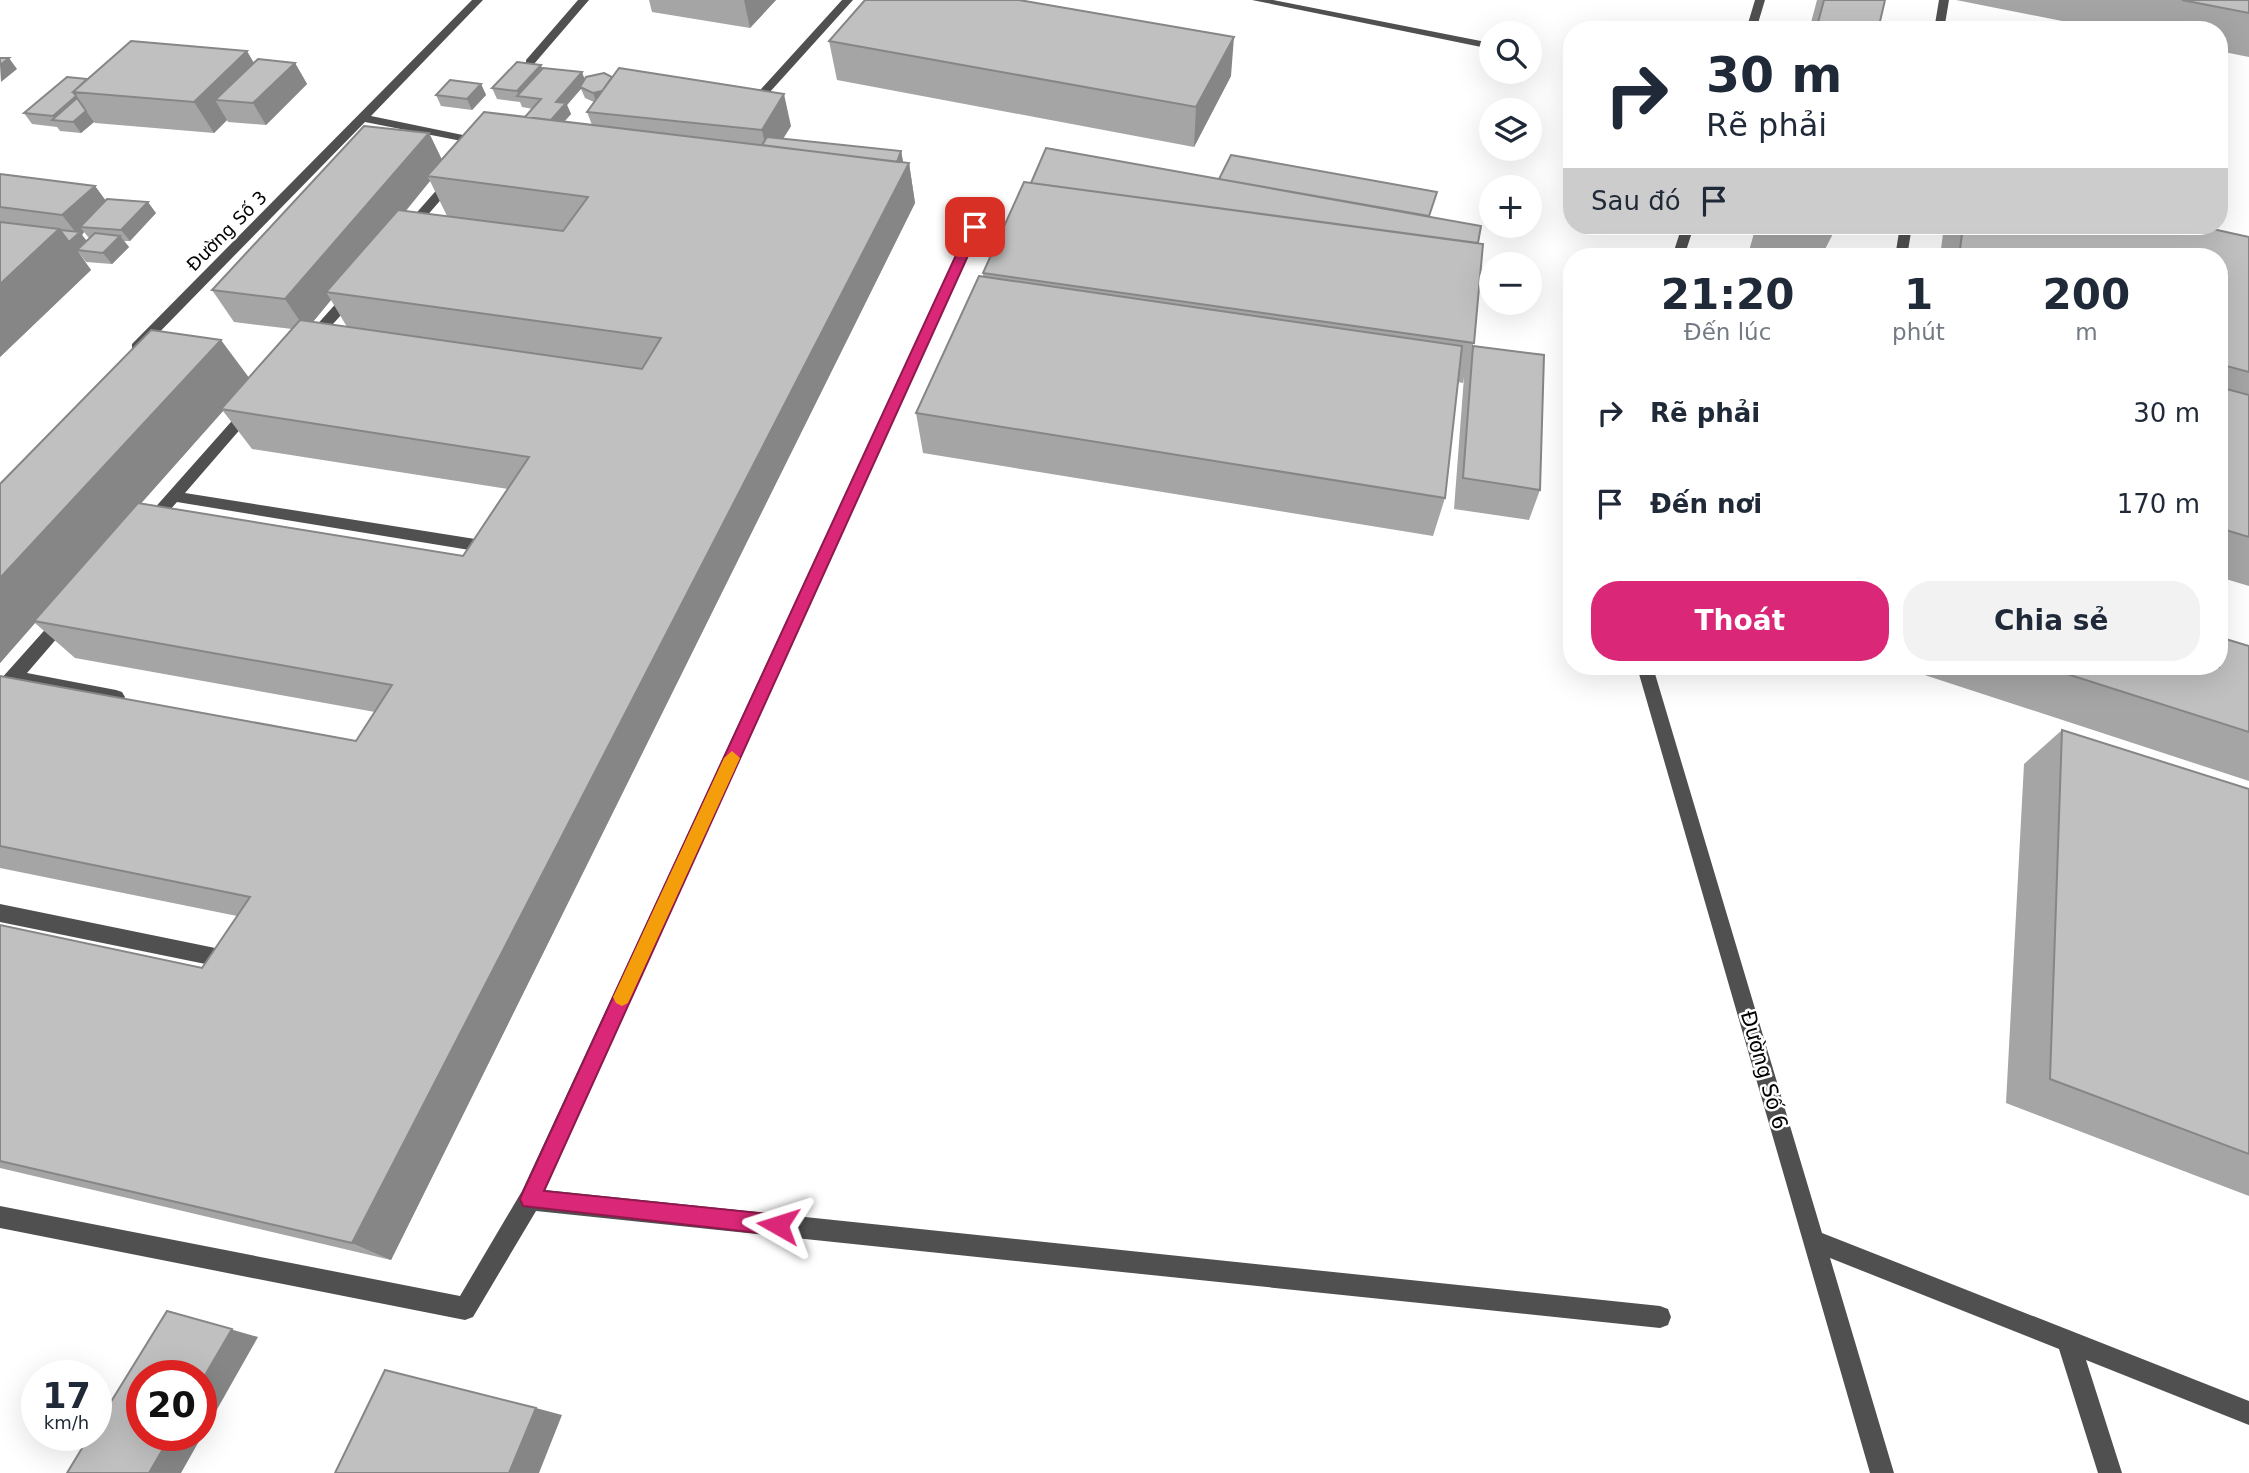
<!DOCTYPE html>
<html lang="vi">
<head>
<meta charset="utf-8">
<style>
  :root { --surface:#fff; --page:#f2f2f3; --text:#1f2937; --muted:#747a83; --accent:#db2777 }
  body { margin:0; font-family:"DejaVu Sans",sans-serif; background:var(--page); color:var(--text); height:100vh; display:flex; flex-direction:column; font-size:26px; white-space:nowrap }
  * { box-sizing:border-box; margin:0 }
  p { font-size:23px; color:var(--muted) }
  .icon { flex:none; width:38px; height:38px; fill:none; stroke:currentColor; stroke-width:2; stroke-linecap:round; stroke-linejoin:round }
  .map { position:relative; flex:1; overflow:hidden }
  .sheet { position:absolute; left:1563px; top:248px; width:665px; height:427px; display:flex; flex-direction:column; background:var(--surface); border-radius:28px; box-shadow:0 7px 28px #0002 }
  .sheet>* { flex:none }
  .guide { position:absolute; left:1563px; top:21px; width:665px; height:214px; border-radius:28px; box-shadow:0 7px 28px #0002; background:#fff; color:var(--text); overflow:hidden }
  .buttons { position:absolute; left:1479px; top:21px; display:grid; gap:14px }
  .buttons a { display:grid; place-items:center; width:63px; height:63px; border-radius:50%; background:var(--surface); box-shadow:0 7px 28px #0002; font-size:35px }
  .speed { position:absolute; left:21px; top:1360px; display:flex; gap:14px; font-size:35px; font-weight:700; text-align:center }
  .speed>* { display:grid; place-content:center; width:91px; height:91px; border-radius:50%; background:var(--surface); box-shadow:0 7px 28px #0002; line-height:1 }
  .speed small { font-size:18px; font-weight:400 }
  .speed .limit { border:10px solid #d22; background:#fff; color:#111 }
  .pin { position:absolute; display:grid; place-items:center; width:60px; height:60px; color:#fff; margin:-30px; border-radius:14px; box-shadow:0 4px 10px #0006 }
  .me { position:absolute; width:77px; margin:-38px; rotate:276deg; stroke-linejoin:round; filter:drop-shadow(0 0 5px #0008) }
  .turn { display:flex; align-items:center; gap:24px; height:147px; padding:0 28px; font-size:32px }
  .turn .icon { width:91px; height:91px; stroke-width:2.5 }
  .turn b { display:block; font-size:49px; line-height:60px }
  .then { display:flex; align-items:center; height:66px; padding:0 28px; background:#0003; gap:14px; font-size:26px }
  .eta { display:flex; justify-content:space-evenly; align-items:center; height:119px; text-align:center }
  .eta b { font-size:42px; font-weight:800; line-height:49px }
  .primary-button { display:flex; gap:14px; margin-top:auto; padding:14px 28px }
  .primary-button a { flex:1; height:80px; border-radius:28px; background:var(--accent); color:#fff; font-size:28px; font-weight:800; line-height:80px; text-align:center }
  .primary-button a+a { background:var(--page); color:var(--text) }
  ul { padding:0; list-style:none }
  li { display:flex; align-items:center; gap:21px; height:91px; padding:0 28px }
  li div { flex:1 }
  li b { display:block; font-size:26px }
  li em { font-style:normal }
  .map>svg:first-child { display:block }
  .lines { fill:none; stroke-linecap:round; stroke-linejoin:round }
  .minor { fill:#505050; fill-rule:evenodd }
  .wall { fill:#a5a5a5; fill-rule:evenodd }
  .shaded-wall { fill:#868686 }
  .building { fill:#c0c0c0; stroke:#868686; stroke-width:2 }
  .route { fill:#db2777; stroke:#8e194d; stroke-width:2 }
  .slow { fill:#f59e0b }
  .labels { text-anchor:middle; stroke-width:5; stroke-linejoin:round; paint-order:stroke }
  .far-street-label { font-size:18px; fill:#000; stroke:#fff }
  .street-label { font-size:21px; fill:#000; stroke:#fff }
</style>
</head>
<body>
<div class="map">
<svg width="2249" height="1473" viewBox="0 0 2249 1473">
  <rect width="100%" height="100%" fill="#fff"/>
  <g class="lines">
    <path class="minor" d="M472 0H483L371 116 487 140V146L365 122 142 350H132V344Z
      M578 0H589L534 64H526V60Z
      M842 0H853L759 104H751V100Z
      M1252 0H1273L1491 43V49Z
      M1755 0H1765L1756 30H1746Z
      M1939 0H1949L1944 30H1934Z
      M448 177 458 180 412 233H404V227Z
      M975 223 981 227 545 1190 1660 1306 1668 1309 1671 1317 1668 1325 1660 1328 536 1211 473 1317 465 1320 0 1228V1206L460 1296 522 1191 969 227Z
      M1682 226H1694L1684 257H1672Z
      M1900 226H1912L1907 257H1895Z
      M353 289 360 293 358 296 316 343H306V337L348 290Z
      M251 403 256 405V411L185 493 494 542 500 544 502 548 500 552 494 554 177 502 154 528H144L141 524 144 520 246 405Z
      M65 612 73 618 71 622 27 673 116 690 122 692 125 697 122 702 116 704 17 685 6 697 0 699V680L59 614Z
      M1637 667H1653L1822 1233 2249 1401V1425L2086 1360 2122 1473H2098L2059 1349 1830 1258 1894 1473H1870Z
      M0 904 225 950 232 953 235 959 232 965 225 968 0 922Z"/>
  </g>
  <path class="wall" d="M649 0H776L750 28 652 12Z
    M1817 0H1885L1878 30H1809Z
    M1956 0H2249V57L2219 51V30H2107Z
    M829 41 1231 76 1194 147 837 80Z
    M254 63H295L307 84 266 125 228 122 227 120 214 133 95 123 94 122 81 133 60 131 57 127 32 124 24 113 87 79Z
    M542 68 582 72 584 80 612 77 791 126 783 139 901 151 903 162 909 163 915 203 391 1260 0 1168V925L202 968 237 916 0 868V676L356 741 375 712 75 658 35 623 0 663V484L249 378 292 329 234 322 212 290 429 133 442 160 525 117 533 109 522 107 520 102 497 99 492 88ZM581 89 585 98 594 102 587 112 592 125 564 122 571 114 567 105ZM430 181 447 216 406 211ZM331 300 347 327 313 322ZM223 411 252 449 508 489 463 556 141 503Z
    M481 84 486 95 472 110 441 106 436 95Z
    M0 174 95 186 106 201 156 213 130 241H124L129 247 112 264 86 262 79 253H78L91 270 0 357ZM84 232 89 238 87 241 82 235Z
    M1431 217 1478 243 1473 346 1540 490 1529 520 1454 509 1464 377 1463 383 1458 382 1445 498 1433 536 923 453 916 413 983 277V273Z
    M1756 226H1837L1821 257H1773L1749 251Z
    M1944 226H2199L2249 237V586L2219 577V257H1940Z
    M2249 646V781L1900 667H2219Z
    M2062 730 2249 789V1196L2006 1103 2024 764Z"/>
  <path class="shaded-wall" d="M744 0H776L750 28Z
    M1234 37 1231 76 1194 147 1196 107Z
    M247 51 265 82 215 100 227 120 214 133 194 102Z
    M9 58 17 69 1 82 0 65Z
    M295 63 307 84 266 125 253 103Z
    M541 65 545 76 519 96 517 91Z
    M582 72 586 83 567 105 571 114 550 137 546 126 556 102Z
    M481 84 486 95 472 110 467 99Z
    M612 89 597 104 593 93Z
    M784 94 791 126 769 161 762 130Z
    M76 96 84 107 56 120 53 116Z
    M86 111 94 122 81 133 73 122Z
    M429 133 444 164 427 176 430 181 337 293 326 292 331 300 306 330 285 299Z
    M901 151 905 172 909 163 915 203 391 1260 352 1243Z
    M95 186 111 208 80 227 84 232 82 235 88 243 77 250 91 270 0 357V284L59 229 77 234 62 215Z
    M148 202 156 213 130 241 121 230Z
    M120 236 129 247 112 264 103 253Z
    M221 340 250 379 221 409 223 411 36 622 34 621 35 623 0 663V578Z
    M167 1311 258 1337 181 1473H149L171 1435H201V1382Z
    M536 1408 562 1415 539 1473H509Z"/>
  <path class="building" d="M865 0H1019L1234 37 1196 107 829 41Z
    M1824 0H1885L1878 30H1816Z
    M2182 0H2249V13Z
    M131 41 247 51 194 102 73 92Z
    M0 58H9L0 65Z
    M258 59 295 63 253 103 215 100Z
    M517 62 541 65 517 91 492 88Z
    M543 68 582 72 556 102 566 103 551 120 525 117 541 99 517 96Z
    M619 68 784 94 762 130 587 112Z
    M604 73 612 77 602 91 593 93 580 87 586 77Z
    M67 77 87 79 73 92 76 96 53 116 24 113Z
    M450 80 481 84 467 99 436 95Z
    M77 98 86 111 73 122 52 120Z
    M484 112 909 163 352 1243 0 1161V925L202 968 250 897 0 846V676L356 741 392 685 34 621 138 503 463 556 529 457 221 409 300 320 642 369 661 338 326 292 398 210 563 231 588 197 427 176Z
    M364 126 429 133 285 299 212 290Z
    M767 137 901 151 897 162 762 145Z
    M1046 148 1481 226 1478 243 1031 183Z
    M1231 155 1437 192 1429 216 1219 179Z
    M0 174 95 186 62 215 0 207Z
    M1024 182 1483 244 1474 343 983 273Z
    M107 199 148 202 121 230 80 227Z
    M0 222 59 229 0 284Z
    M1963 226H2199L2249 237V372L2219 364V257H1959Z
    M60 230 80 232 69 242Z
    M95 233 120 236 103 253 77 250Z
    M979 276 1462 346 1445 498 916 413Z
    M151 330 221 340 0 578V484Z
    M1473 346 1544 355 1540 490 1463 478Z
    M2219 387 2249 395V537L2219 528Z
    M2219 637 2249 646V732L2045 667H2219Z
    M2062 730 2249 789V1154L2050 1079Z
    M167 1311 232 1329 201 1382V1376H142V1435H171L149 1473H67L90 1435H96V1426Z
    M385 1370 536 1408 509 1473H335Z"/>
  <path class="route" d="M975 223 981 227 544 1191 778 1215 785 1218 788 1225 785 1232 778 1235 523 1206 520 1199 523 1192 969 227Z"/>
  <path class="slow" d="M732 751 740 758 628 1003 622 1006 616 1003 613 997 616 991 724 758Z"/>
  <g class="labels">
    <g class="far-street-label">
      <text transform="translate(227 231) rotate(-45)" y="6">Đường Số 3</text>
    </g>
    <g class="street-label">
      <text transform="translate(1764 1070) rotate(74)" y="7">Đường Số 6</text>
    </g>
  </g>
</svg>
<div class="buttons">
<a><svg class="icon" aria-label="search" viewBox="0 0 24 24"><circle cx="10" cy="10" r="6"/><path d="M15 15l6 6"/></svg></a>
<a><svg class="icon" aria-label="layers" viewBox="0 0 24 24"><path d="M12 4l9 5-9 5-9-5zM3 14l9 5 9-5"/></svg></a>
<a>+</a>
<a>−</a>
</div>
<div class="speed"><div>17<small>km/h</small></div><div class="limit">20</div></div>
<div class="pin" style="left:975px;top:227px;background:#d93025"><svg class="icon" aria-label="arrive" viewBox="0 0 24 24"><path d="M6 21V4h12l-3 4 3 4H6"/></svg></div>
<svg class="me" style="left:778px;top:1225px" viewBox="-20 -20 40 40"><path d="M0-17L14 15 0 8-14 15z" fill="#db2777" stroke="#fff" stroke-width="4"/></svg>
<div class="guide">
<div class="turn"><svg class="icon" aria-label="right" viewBox="0 0 24 24"><path d="M7 20v-9h11M14 6l5 5-5 5"/></svg><div><b>30 m</b>Rẽ phải</div></div>
<div class="then">Sau đó<svg class="icon" aria-label="arrive" viewBox="0 0 24 24"><path d="M6 21V4h12l-3 4 3 4H6"/></svg></div>
</div>
<section class="sheet">
<div class="eta">
<div><b>21:20</b><p>Đến lúc</p></div>
<div><b>1</b><p>phút</p></div>
<div><b>200</b><p>m</p></div>
</div>
<ul>
<li><svg class="icon" aria-label="right" viewBox="0 0 24 24"><path d="M7 20v-9h11M14 6l5 5-5 5"/></svg><div><b>Rẽ phải</b></div><em>30 m</em></li>
<li><svg class="icon" aria-label="arrive" viewBox="0 0 24 24"><path d="M6 21V4h12l-3 4 3 4H6"/></svg><div><b>Đến nơi</b></div><em>170 m</em></li>
</ul>
<div class="primary-button"><a>Thoát</a><a>Chia sẻ</a></div>
</section>
</div>
</body>
</html>
